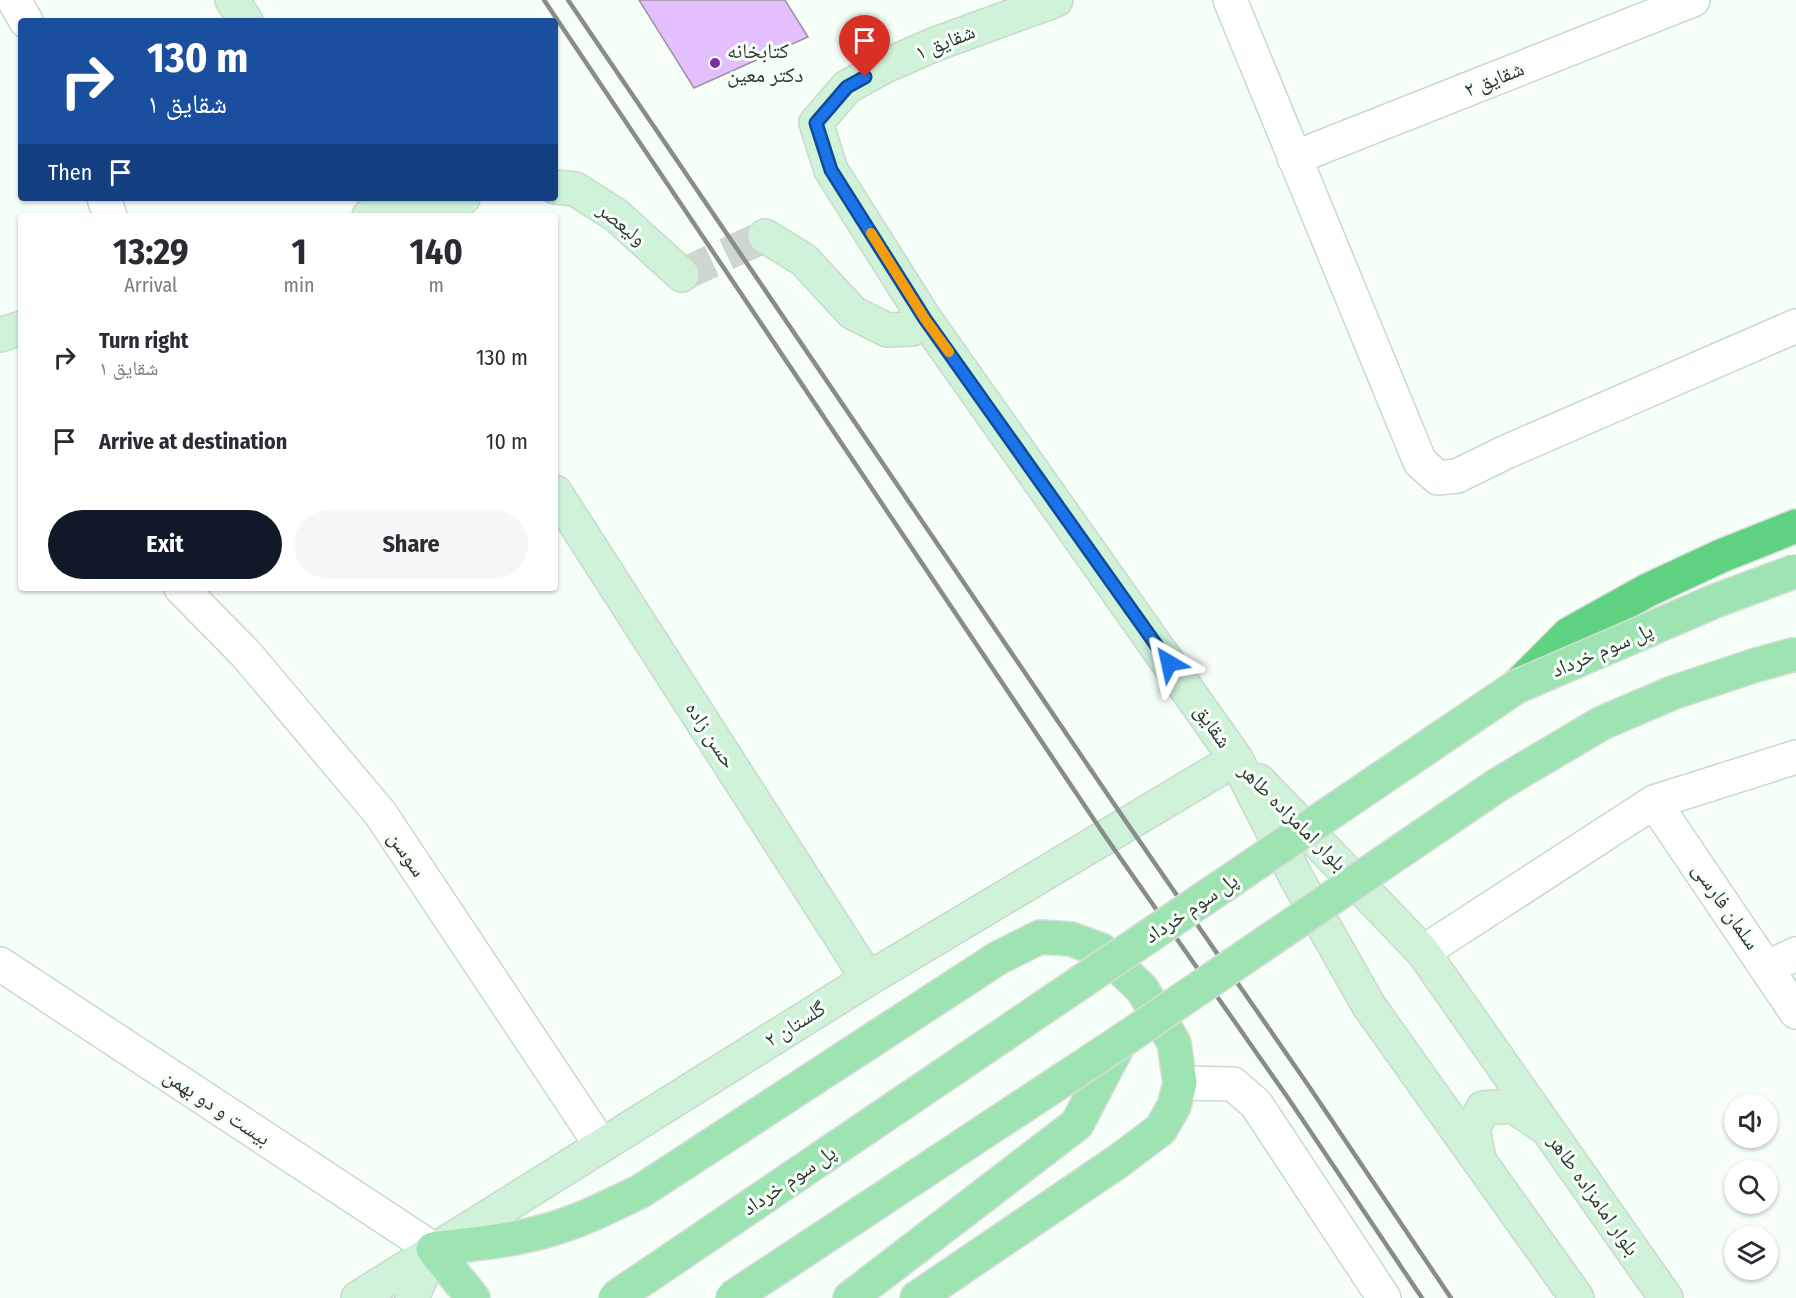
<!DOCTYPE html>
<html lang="en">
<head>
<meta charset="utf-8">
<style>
  :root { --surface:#fff; --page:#f7f7f7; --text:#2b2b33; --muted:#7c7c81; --accent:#111827 }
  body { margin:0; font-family:"Fira Sans Condensed","Noto Naskh Arabic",sans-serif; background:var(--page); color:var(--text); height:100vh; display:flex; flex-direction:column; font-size:22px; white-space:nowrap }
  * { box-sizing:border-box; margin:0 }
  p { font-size:20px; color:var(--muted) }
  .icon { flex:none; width:33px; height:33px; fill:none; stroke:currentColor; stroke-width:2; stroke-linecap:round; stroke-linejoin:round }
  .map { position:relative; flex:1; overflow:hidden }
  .details { position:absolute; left:18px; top:213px; width:540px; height:378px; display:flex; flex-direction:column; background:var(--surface); border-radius:6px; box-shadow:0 2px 4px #0004 }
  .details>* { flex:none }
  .banner { position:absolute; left:18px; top:18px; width:540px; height:183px; border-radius:6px; box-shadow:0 2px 4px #0004; background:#1a4fa0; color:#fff; overflow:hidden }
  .controls { position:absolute; left:1724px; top:1094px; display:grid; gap:12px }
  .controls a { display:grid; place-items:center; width:54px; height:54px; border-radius:50%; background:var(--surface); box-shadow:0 2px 4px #0004; font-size:30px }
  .pin { position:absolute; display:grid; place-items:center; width:51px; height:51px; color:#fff; margin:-62px -26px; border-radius:50% 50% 50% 0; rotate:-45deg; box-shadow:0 0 6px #0007 }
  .pin .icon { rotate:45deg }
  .me { position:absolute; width:66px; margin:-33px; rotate:324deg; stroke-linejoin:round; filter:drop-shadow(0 0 4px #0008) }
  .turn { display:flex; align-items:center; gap:21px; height:126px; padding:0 30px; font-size:27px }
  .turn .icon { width:78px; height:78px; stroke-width:2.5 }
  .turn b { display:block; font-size:42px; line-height:51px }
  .then { display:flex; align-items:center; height:57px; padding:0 30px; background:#0003; gap:12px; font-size:22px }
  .eta { display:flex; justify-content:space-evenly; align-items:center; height:102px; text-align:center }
  .eta b { font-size:36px; font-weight:700; line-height:42px }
  .primary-button { display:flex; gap:12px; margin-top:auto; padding:12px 30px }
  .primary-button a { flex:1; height:69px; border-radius:36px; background:var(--accent); color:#fff; font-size:24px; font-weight:700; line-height:69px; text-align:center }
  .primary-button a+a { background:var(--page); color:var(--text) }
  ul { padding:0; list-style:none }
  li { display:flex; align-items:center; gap:18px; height:84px; padding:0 30px }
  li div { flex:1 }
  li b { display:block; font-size:22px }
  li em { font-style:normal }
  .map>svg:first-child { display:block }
  .building { fill:#e3c0fd; stroke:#9b93a2; stroke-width:1.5 }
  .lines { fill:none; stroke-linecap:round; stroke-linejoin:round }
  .secondary-tunnel { stroke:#ced7cf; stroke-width:33; stroke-dasharray:33 16; stroke-linecap:butt }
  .street-casing { stroke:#c9d9cc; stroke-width:36 }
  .secondary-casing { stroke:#c9d9cc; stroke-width:36 }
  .primary-casing { stroke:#dadbda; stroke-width:36 }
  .highway-casing { stroke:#dadbda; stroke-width:36 }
  .street { stroke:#fff; stroke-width:33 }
  .secondary { stroke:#cff2d9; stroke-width:33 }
  .primary { stroke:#9ee4b3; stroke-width:33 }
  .highway { stroke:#5ed280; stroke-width:33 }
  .rail { stroke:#868e87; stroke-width:4.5 }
  .primary-bridge-casing { stroke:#dadbda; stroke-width:36; stroke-linecap:butt }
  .primary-bridge { stroke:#9ee4b3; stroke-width:33 }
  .route-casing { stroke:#114b97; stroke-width:15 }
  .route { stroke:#1a73e8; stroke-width:10 }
  .slow { stroke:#f59e0b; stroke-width:10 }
  .poi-dot { fill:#7a30a3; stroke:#f5fff7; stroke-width:2 }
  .labels { text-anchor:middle; stroke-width:6; stroke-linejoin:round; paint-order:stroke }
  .street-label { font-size:21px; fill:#303631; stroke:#f5fff7 }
  .poi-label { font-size:21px; fill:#303631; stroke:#f5fff7; text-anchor:start }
</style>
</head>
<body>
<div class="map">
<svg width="1796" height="1298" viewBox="0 0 1796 1298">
  <rect width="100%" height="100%" fill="#f5fff7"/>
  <path class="building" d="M639 0H785L808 37 694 88Z"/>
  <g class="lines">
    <path class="secondary-tunnel" d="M682 275 765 236"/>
    <defs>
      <path id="street" d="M14 0 26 21
        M1230 0 1420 462 1438 478 1457 476 1506 452 1796 326
        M1294 158 1693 0
        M104 198 110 216
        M181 588 246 654 380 813 601 1145
        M1654 802 1796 1012
        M1423 952 1654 802 1796 757
        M0 964 433 1249
        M1768 967 1796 954
        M1180 1083 1233 1084 1256 1104 1384 1298"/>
      <path id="secondary" d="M232 0 246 21
        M1056 0 933 45 883 67 847 87 816 123 831 170 925 319 1236 759 1297 879 1369 1006 1577 1298
        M555 187 575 189 616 215 682 275
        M369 216 463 198
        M765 236 804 260 853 313 887 330 912 329 925 319
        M0 335 21 328
        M555 492 868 979
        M1259 781 1423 952 1666 1298
        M1479 1159 1473 1129 1483 1108 1513 1106 1543 1126
        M358 1298 868 979 1236 759
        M412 1298 433 1249"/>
      <path id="primary" d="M433 1249C472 1244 513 1241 552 1229 583 1220 612 1205 641 1191L998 958 1040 937 1071 939 1101 950 1142 989 1174 1043 1180 1083 1174 1106 1161 1129 1120 1160 917 1298
        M433 1249 473 1298
        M850 1298 1077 1124 1120 1042"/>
      <path id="highway" d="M1517 686 1569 634 1648 590 1721 556 1796 526"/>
    </defs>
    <use href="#street" class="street-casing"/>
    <use href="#secondary" class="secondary-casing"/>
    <use href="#primary" class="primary-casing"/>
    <use href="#highway" class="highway-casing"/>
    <use href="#street" class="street"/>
    <use href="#secondary" class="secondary"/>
    <use href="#primary" class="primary"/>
    <use href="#highway" class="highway"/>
    <path class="rail" d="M544 0 1105 836 1288 1098 1422 1298
      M568 0 1127 823 1308 1085 1451 1298"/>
    <defs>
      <path id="primary-bridge" d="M615 1298 1516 687 1715 601 1796 571
        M732 1298 1120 1042 1499 784 1602 723 1672 693 1756 665 1796 654"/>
    </defs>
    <use href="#primary-bridge" class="primary-bridge-casing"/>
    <use href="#primary-bridge" class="primary-bridge"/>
  </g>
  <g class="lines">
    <defs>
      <path id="route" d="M865 77 847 87 816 123 831 170 925 319 1169 663"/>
    </defs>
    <use href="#route" class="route-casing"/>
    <use href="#route" class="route"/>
    <path class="slow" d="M871 233 925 319 949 352"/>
  </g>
  <circle class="poi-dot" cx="715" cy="63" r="6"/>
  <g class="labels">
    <g class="street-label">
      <text transform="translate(945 42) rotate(-22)" y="7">۱ شقایق</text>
      <text transform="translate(1494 79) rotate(-22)" y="7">شقایق ۲</text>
      <text transform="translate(622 224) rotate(39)" y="7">ولیعصر</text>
      <text transform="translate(1602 650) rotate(-23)" y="7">پل سوم خرداد</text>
      <text transform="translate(1213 726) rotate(55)" y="7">شقایق</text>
      <text transform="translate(711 735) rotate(57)" y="7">حسن زاده</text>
      <text transform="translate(1293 817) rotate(45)" y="7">بلوار امامزاده طاهر</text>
      <text transform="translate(407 854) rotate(56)" y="7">سوسن</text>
      <text transform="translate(1726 906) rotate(55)" y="7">سلمان فارسی</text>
      <text transform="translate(1191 908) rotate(-34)" y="7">پل سوم خرداد</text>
      <text transform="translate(795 1024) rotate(-32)" y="7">گلستان ۲</text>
      <text transform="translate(217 1107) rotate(33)" y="7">بیست و دو بهمن</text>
      <text transform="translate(789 1180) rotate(-34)" y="7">پل سوم خرداد</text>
      <text transform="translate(1594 1195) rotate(55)" y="7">بلوار امامزاده طاهر</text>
    </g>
    <g class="poi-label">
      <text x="727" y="58">کتابخانه<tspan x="727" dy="24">دکتر معین</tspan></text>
    </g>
  </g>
</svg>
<div class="controls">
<a><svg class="icon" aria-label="sound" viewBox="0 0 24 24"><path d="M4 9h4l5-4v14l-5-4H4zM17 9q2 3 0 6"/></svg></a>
<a><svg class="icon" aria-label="search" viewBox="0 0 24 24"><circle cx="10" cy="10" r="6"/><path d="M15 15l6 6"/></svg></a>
<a><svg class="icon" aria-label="layers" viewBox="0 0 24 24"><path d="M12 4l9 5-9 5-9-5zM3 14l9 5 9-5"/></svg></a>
</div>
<div class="pin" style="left:865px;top:77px;background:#d93025"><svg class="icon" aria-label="arrive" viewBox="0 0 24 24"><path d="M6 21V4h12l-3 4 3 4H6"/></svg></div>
<svg class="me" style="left:1169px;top:663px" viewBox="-20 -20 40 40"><path d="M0-17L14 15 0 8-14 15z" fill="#1a73e8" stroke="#fff" stroke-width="4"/></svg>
<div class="banner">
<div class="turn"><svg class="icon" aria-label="right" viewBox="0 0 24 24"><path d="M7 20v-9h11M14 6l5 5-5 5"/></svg><div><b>130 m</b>۱ شقایق</div></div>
<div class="then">Then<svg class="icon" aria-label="arrive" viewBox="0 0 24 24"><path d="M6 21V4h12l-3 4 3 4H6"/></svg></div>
</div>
<section class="details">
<div class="eta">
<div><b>13:29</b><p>Arrival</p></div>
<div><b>1</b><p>min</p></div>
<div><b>140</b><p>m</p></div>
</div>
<ul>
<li><svg class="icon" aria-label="right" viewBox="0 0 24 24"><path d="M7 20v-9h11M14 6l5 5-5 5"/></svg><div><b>Turn right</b><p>۱ شقایق</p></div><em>130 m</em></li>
<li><svg class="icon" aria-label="arrive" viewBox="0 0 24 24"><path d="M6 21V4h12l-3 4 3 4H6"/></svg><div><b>Arrive at destination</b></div><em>10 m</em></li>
</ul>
<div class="primary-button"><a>Exit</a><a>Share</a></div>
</section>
</div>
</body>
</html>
